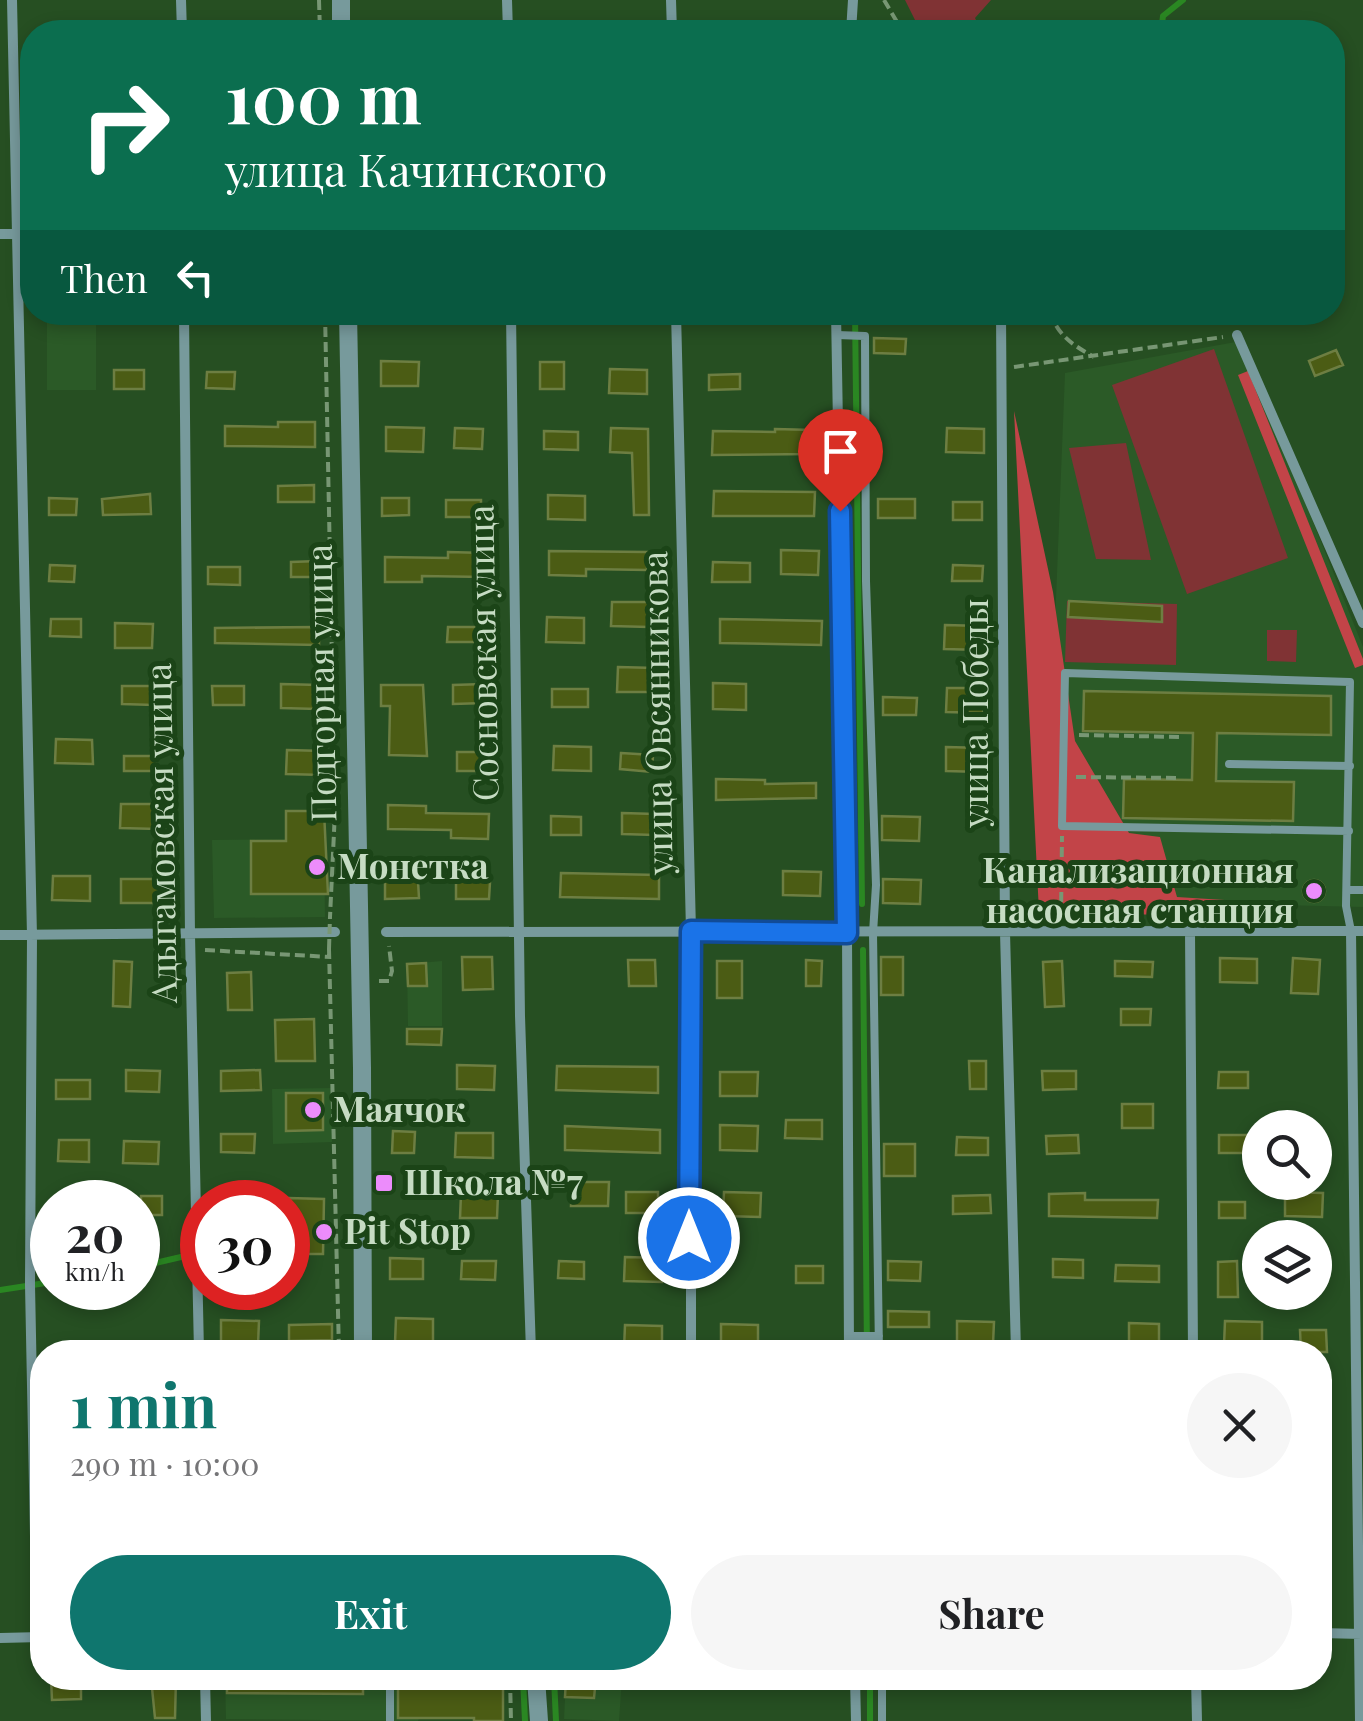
<!DOCTYPE html>
<html lang="en">
<head>
<meta charset="utf-8">
<style>
  :root { --surface:#fff; --page:#f6f6f6; --text:#202124; --muted:#757577; --accent:#0f766e }
  body { margin:0; font-family:"Playfair Display",serif; background:var(--page); color:var(--text); height:100vh; display:flex; flex-direction:column; font-size:38px; white-space:nowrap }
  * { box-sizing:border-box; margin:0 }
  p { font-size:32px; color:var(--muted) }
  .icon { flex:none; width:55px; height:55px; fill:none; stroke:currentColor; stroke-width:2; stroke-linecap:round; stroke-linejoin:round }
  .map { position:relative; flex:1; overflow:hidden }
  .side { position:absolute; left:30px; top:1340px; width:1302px; height:350px; display:flex; flex-direction:column; background:var(--surface); border-radius:40px; box-shadow:0 5px 15px #0003 }
  .side>* { flex:none }
  .guide { position:absolute; left:20px; top:20px; width:1325px; height:305px; border-radius:40px; box-shadow:0 5px 15px #0003; background:#0b6e4f; color:#fff; overflow:hidden }
  .controls { position:absolute; left:1242px; top:1110px; display:grid; gap:20px }
  .controls a { display:grid; place-items:center; width:90px; height:90px; border-radius:50%; background:var(--surface); box-shadow:0 5px 15px #0003; font-size:50px }
  .speed { position:absolute; left:30px; top:1180px; display:flex; gap:20px; font-size:50px; font-weight:700; text-align:center }
  .speed>* { display:grid; place-content:center; width:130px; height:130px; border-radius:50%; background:var(--surface); box-shadow:0 5px 15px #0003; line-height:1 }
  .speed small { font-size:25px; font-weight:400 }
  .speed .limit { border:15px solid #d22; background:#fff; color:#111 }
  .pin { position:absolute; display:grid; place-items:center; width:85px; height:85px; color:#fff; margin:-102px -42px; border-radius:50% 50% 50% 0; rotate:-45deg; box-shadow:0 0 10px #0007 }
  .pin .icon { rotate:45deg }
  .me { position:absolute; width:110px; margin:-55px; rotate:0deg; stroke-linejoin:round; filter:drop-shadow(0 0 8px #0008) }
  .turn { display:flex; align-items:center; gap:35px; height:210px; padding:0 40px; font-size:45px }
  .turn .icon { width:130px; height:130px; stroke-width:2.5 }
  .turn b { display:block; font-size:70px; line-height:85px }
  .then { display:flex; align-items:center; height:95px; padding:0 40px; background:#0003; gap:20px; font-size:38px }
  .round { display:grid; place-items:center; flex:none; width:105px; height:105px; border-radius:52px; background:var(--page) }
  .headline { display:flex; align-items:center; justify-content:space-between; height:170px; padding:0 40px }
  h1 { font-size:60px; font-weight:700; line-height:75px; color:var(--accent) }
  .primary-button { display:flex; gap:20px; margin-top:auto; padding:20px 40px }
  .primary-button a { flex:1; height:115px; border-radius:60px; background:var(--accent); color:#fff; font-size:40px; font-weight:700; line-height:115px; text-align:center }
  .primary-button a+a { background:var(--page); color:var(--text) }
  .map>svg:first-child { display:block }
  .built { fill:#2b5a27 }
  .green { fill:#803334 }
  .forest { fill:#c24448 }
  .lines { fill:none; stroke-linecap:round; stroke-linejoin:round }
  .stream { stroke:#2a8722; stroke-width:6 }
  .building { fill:#4b5c14; stroke:#6d7e42; stroke-width:2.5 }
  .path { stroke:#789774; stroke-width:4; stroke-dasharray:10 5; stroke-linecap:butt }
  .service { stroke:#779a9c; stroke-width:8 }
  .minor { stroke:#779a9c; stroke-width:10 }
  .tertiary { stroke:#779a9c; stroke-width:18 }
  .path-bridge { stroke:#789774; stroke-width:4; stroke-dasharray:10 5; stroke-linecap:butt }
  .route-casing { stroke:#114b97; stroke-width:25 }
  .route { stroke:#1a73e8; stroke-width:18 }
  .poi-dot { fill:#ec8cfb; stroke:#1b4417; stroke-width:4 }
  .labels { text-anchor:middle; stroke-width:10; stroke-linejoin:round; paint-order:stroke }
  .street-label { font-size:35px; fill:#c6dcc3; stroke:#1b4417 }
  .poi-label { font-size:35px; font-weight:bold; fill:#c6dcc3; stroke:#1b4417; text-anchor:start }
</style>
</head>
<body>
<div class="map">
<svg width="1363" height="1721" viewBox="0 0 1363 1721">
  <rect width="100%" height="100%" fill="#264f22"/>
  <path class="built" d="M47 313H96V390H47Z
    M1241 341 1363 647V907L1044 899 1065 373Z
    M324 839 325 917 214 918 212 840Z
    M442 961V1026H408L407 964Z
    M331 1088 332 1142 273 1144 272 1089Z
    M225 1678H505L503 1717 419 1718 418 1721 226 1719Z
    M566 1678H622L619 1721 564 1719Z"/>
  <path class="green" d="M905 0H991L975 18 982 32H921Z
    M1214 349 1288 558 1187 594 1112 385Z
    M1126 443 1151 560 1096 559 1069 448Z
    M1067 601 1177 604 1176 665 1065 662Z
    M1267 630H1297L1296 662 1267 661Z"/>
  <path class="forest" d="M1248 371 1363 659V665L1355 668 1238 375Z
    M1014 411 1053 592 1075 741 1129 833 1160 837 1177 897 1289 904 1294 918 1039 912Z"/>
  <g class="lines">
    <path class="stream" d="M1161 32 1163 16 1183 0
      M855 312 862 904
      M863 950 867 1352
      M138 1267 181 1257
      M0 1290 52 1282
      M523 1678 525 1721
      M554 1678 556 1721
      M870 1678V1721"/>
  </g>
  <path class="building" d="M874 338 906 339 905 354 874 353Z
    M1336 350 1343 365 1315 376 1309 361Z
    M381 361 419 362 418 386H381Z
    M540 362H564V389H540Z
    M610 369 647 370V394L609 393Z
    M114 370H144V389H114Z
    M207 372H235L234 389 206 388Z
    M740 374V389L709 390V375Z
    M278 422H315V447L225 446V426L278 427Z
    M386 427 424 428 423 452 386 451Z
    M455 428 483 429 482 449 454 448Z
    M611 428 648 429 649 515H634L632 453 610 452Z
    M947 428 984 429V453L946 452Z
    M775 429 812 430V454L712 455 713 431 775 432Z
    M544 431 578 432V450L544 449Z
    M314 485V502H278V486Z
    M714 491 815 492 814 516H713Z
    M150 494 151 514 103 515 102 499Z
    M548 495 585 496V520L548 519Z
    M49 498 77 499 76 515H49Z
    M382 498H409V515L382 516Z
    M878 499H915V518H878Z
    M446 500H481V517H446Z
    M953 502H982V520H953Z
    M781 550 819 551 818 575 781 574Z
    M549 551 647 552V570L586 569V576L549 575Z
    M448 552 485 553V577L422 576V582H385V557L448 558Z
    M318 561 319 577H291V562Z
    M713 562 750 563V582H712Z
    M50 565 75 566 74 582 49 581Z
    M953 565 983 566 982 581H952Z
    M208 567H240V585L208 584Z
    M1069 601 1162 606V622L1068 617Z
    M612 602H649V627L611 626Z
    M547 617 584 618V643L546 642Z
    M51 619H81V637L50 636Z
    M720 619 822 621 821 645 720 643Z
    M115 623 153 624 152 648H115Z
    M945 625 982 626V650L944 649Z
    M319 627V645L215 643V628Z
    M448 627H485V642H447Z
    M618 667 655 668V692H617Z
    M713 683 746 684V710L713 709Z
    M281 684 319 685 318 709 281 708Z
    M484 684 485 703 453 704V685Z
    M381 685H423L427 756 389 755 390 706H381Z
    M122 686H154V705L122 704Z
    M212 686H244V705H213Z
    M947 688H984L983 713 946 712Z
    M552 689H588V707H552Z
    M1084 691 1331 696V735L1217 733 1216 781 1294 782 1293 821 1123 818 1124 779 1192 780 1193 733 1083 731Z
    M883 697 917 698 916 715H883Z
    M56 739 92 740 93 764 55 763Z
    M554 746 591 747V771L553 770Z
    M946 747 983 748V772L946 771Z
    M287 750 324 751V775L286 774Z
    M457 752H487V771H457Z
    M621 753 653 755 652 772 620 769Z
    M124 756H156V771H124Z
    M716 779 765 780V784L816 783V798L716 800Z
    M121 804H158V829L120 828Z
    M388 805 426 806V813L489 814 488 839 451 838V830L388 829Z
    M286 811H324L328 894H251V841H286Z
    M622 813 655 814V835L622 834Z
    M551 816 581 817V835H551Z
    M882 816 920 817 919 841 882 840Z
    M783 871 821 872 820 896 783 895Z
    M561 873 659 875V899L560 897Z
    M53 876H90V901L52 900Z
    M121 879H159L158 903H121Z
    M883 879 921 880 920 904 883 903Z
    M1303 891a11 11 0 1 1 22 0a11 11 0 1 1-22 0Z
    M385 881H418L419 898 385 899Z
    M456 881 490 882 489 899H456Z
    M462 957H492L493 989 463 990Z
    M881 957H903V995H881Z
    M1220 958 1257 959V983L1220 982Z
    M1293 958 1320 960 1318 994 1291 993Z
    M628 960H655L656 986H629Z
    M806 960 822 961 821 986H806Z
    M114 961 132 962 130 1007 113 1006Z
    M717 961H742V998H717Z
    M1062 961 1064 1006 1045 1007 1043 962Z
    M1115 961 1153 962 1152 977 1115 976Z
    M426 963 427 986H408L407 964Z
    M251 972 252 1010H228L227 973Z
    M1121 1009H1151L1150 1025H1121Z
    M314 1019 315 1061H276L275 1020Z
    M407 1029H442L441 1045 407 1044Z
    M969 1061H986V1089H970Z
    M457 1065 495 1066 494 1090 457 1089Z
    M557 1066 658 1067V1093L556 1090Z
    M126 1070 160 1071 159 1092 126 1091Z
    M260 1070 261 1090 221 1091V1071Z
    M1042 1071H1076V1089L1043 1090Z
    M720 1072H758L757 1096H720Z
    M1219 1072H1248V1088H1218Z
    M56 1080H90V1099H56Z
    M286 1093H323V1130L286 1131Z
    M1122 1104H1153V1128H1122Z
    M786 1120H822V1139L785 1138Z
    M720 1125 758 1126 757 1151 720 1150Z
    M565 1126 660 1130V1153L565 1150Z
    M393 1131 415 1132 414 1153H392Z
    M456 1133H493V1158L455 1157Z
    M221 1134H255L254 1153 221 1152Z
    M1078 1135 1079 1153 1047 1154 1046 1136Z
    M1219 1135H1250V1153H1219Z
    M957 1137 988 1138V1155H956Z
    M59 1140H89V1162L58 1161Z
    M124 1141 159 1142 158 1164 123 1163Z
    M884 1144H915V1176H884Z
    M572 1182H609L608 1206H571Z
    M626 1192H658V1213H626Z
    M724 1192 761 1193 760 1217 723 1216Z
    M1285 1192 1323 1193 1322 1217 1285 1216Z
    M1085 1193V1200H1158L1157 1218 1049 1216V1194Z
    M461 1194H498L497 1218H460Z
    M990 1195 991 1213 953 1214V1196Z
    M141 1196H162V1215H141Z
    M288 1198 324 1199 323 1254H288Z
    M1219 1202H1245V1218H1219Z
    M625 1257 662 1258V1282L624 1281Z
    M390 1258 423 1259V1279H390Z
    M1053 1259 1083 1260V1278L1053 1277Z
    M462 1261H496L495 1280 461 1279Z
    M559 1261 584 1262V1279L558 1278Z
    M888 1261 921 1262 920 1281 888 1280Z
    M1237 1261 1238 1297H1218V1262Z
    M1116 1265 1159 1266V1282L1115 1281Z
    M796 1266H823V1283H796Z
    M888 1311 929 1312V1327H888Z
    M396 1318 433 1319V1343H395Z
    M221 1320 259 1321 258 1345 221 1344Z
    M957 1321 994 1322 993 1344 957 1343Z
    M1225 1321 1262 1322V1346L1224 1345Z
    M1129 1323 1159 1324V1345L1129 1344Z
    M332 1324V1340L289 1341V1325Z
    M721 1324 758 1325V1344L721 1343Z
    M625 1325 662 1326V1350L624 1349Z
    M1300 1330H1326L1327 1352H1301Z
    M51 1678H81V1699L52 1700Z
    M151 1678H176L175 1718H155Z
    M227 1678H363V1694L227 1693Z
    M398 1678H453V1688L503 1687V1721H474V1718H398Z
    M566 1678H596L594 1698 565 1697Z"/>
  <g class="lines">
    <path class="path" d="M319 0 320 32
      M884 0 903 32
      M325 312 335 811 330 917
      M1050 312C1058 336 1073 345 1094 357
      M1014 367 1223 337
      M1079 735 1182 737
      M1076 777 1181 778
      M1061 917 1062 836
      M329 949 339 1352
      M205 950 331 957
      M379 981H389L392 971 389 946
      M510 1678 511 1721"/>
    <path class="service" d="M837 335 865 336 866 581 876 885 873 933 879 1352
      M839 435H866
      M1229 764 1350 766
      M1349 831 1062 826 1065 673 1350 682 1346 906 1351 931
      M1347 890H1363
      M848 1336H879
      M390 1721V1678
      M882 1721V1678"/>
    <path class="minor" d="M12 0 32 936 30 1285 37 1637
      M181 0 182 32
      M507 0 508 32
      M671 0 672 32
      M851 32 853 0
      M0 234H32
      M184 312 190 935 199 1352
      M511 312 520 1016 531 1352
      M676 312 691 931V1352
      M836 312 847 933 849 1352
      M1001 312 1005 932 1016 1352
      M1237 335 1363 623
      M1190 931 1193 1352
      M1351 931 1360 1721
      M386 932 1363 931
      M0 935 335 932
      M1320 1633 1362 1634
      M0 1638 42 1637
      M205 1678 206 1721
      M855 1678 856 1721
      M1196 1678 1197 1721"/>
    <path class="tertiary" d="M341 0V32
      M348 312 362 1068 363 1352
      M536 1678 539 1721"/>
    <path class="path-bridge" d="M329 949 330 917"/>
  </g>
  <g class="lines">
    <defs>
      <path id="route" d="M689 1238 691 931 847 933 840 511"/>
    </defs>
    <use href="#route" class="route-casing"/>
    <use href="#route" class="route"/>
  </g>
  <g class="poi-dot">
    <circle cx="317" cy="867" r="10"/>
    <circle cx="1314" cy="891" r="10"/>
    <circle cx="313" cy="1110" r="10"/>
    <rect x="374" y="1173" width="20" height="20" rx="5"/>
    <circle cx="324" cy="1232" r="10"/>
  </g>
  <g class="labels">
    <g class="street-label">
      <text transform="translate(484 653) rotate(-91)" y="12">Сосновская улица</text>
      <text transform="translate(322 683) rotate(-91)" y="12">Подгорная улица</text>
      <text transform="translate(658 713) rotate(-91)" y="12">улица Овсянникова</text>
      <text transform="translate(976 713) rotate(-90)" y="12">улица Победы</text>
      <text transform="translate(162 833) rotate(-91)" y="12">Адыгамовская улица</text>
    </g>
    <g class="poi-label">
      <text x="337" y="879">Монетка</text>
      <text x="1294" y="883" text-anchor="end">Канализационная<tspan x="1294" dy="40">насосная станция</tspan></text>
      <text x="333" y="1122">Маячок</text>
      <text x="404" y="1195">Школа №7</text>
      <text x="344" y="1244">Pit Stop</text>
    </g>
  </g>
</svg>
<div class="controls">
<a><svg class="icon" aria-label="search" viewBox="0 0 24 24"><circle cx="10" cy="10" r="6"/><path d="M15 15l6 6"/></svg></a>
<a><svg class="icon" aria-label="layers" viewBox="0 0 24 24"><path d="M12 4l9 5-9 5-9-5zM3 14l9 5 9-5"/></svg></a>
</div>
<div class="speed"><div>20<small>km/h</small></div><div class="limit">30</div></div>
<div class="pin" style="left:840px;top:511px;background:#d93025"><svg class="icon" aria-label="arrive" viewBox="0 0 24 24"><path d="M6 21V4h12l-3 4 3 4H6"/></svg></div>
<svg class="me" style="left:689px;top:1238px" viewBox="-20 -20 40 40"><circle r="17" fill="#1a73e8" stroke="#fff" stroke-width="3"/><path d="M0-11L8 9 0 5-8 9z" fill="#fff"/></svg>
<div class="guide">
<div class="turn"><svg class="icon" aria-label="right" viewBox="0 0 24 24"><path d="M7 20v-9h11M14 6l5 5-5 5"/></svg><div><b>100 m</b>улица Качинского</div></div>
<div class="then">Then<svg class="icon" aria-label="left" viewBox="0 0 24 24"><path d="M17 20v-9H6M10 6l-5 5 5 5"/></svg></div>
</div>
<section class="side">
<div class="headline"><div><h1>1 min</h1><p>290 m · 10:00</p></div><a class="round"><svg class="icon" aria-label="close" viewBox="0 0 24 24"><path d="M6 6l12 12M18 6L6 18"/></svg></a></div>
<div class="primary-button"><a>Exit</a><a>Share</a></div>
</section>
</div>
</body>
</html>
